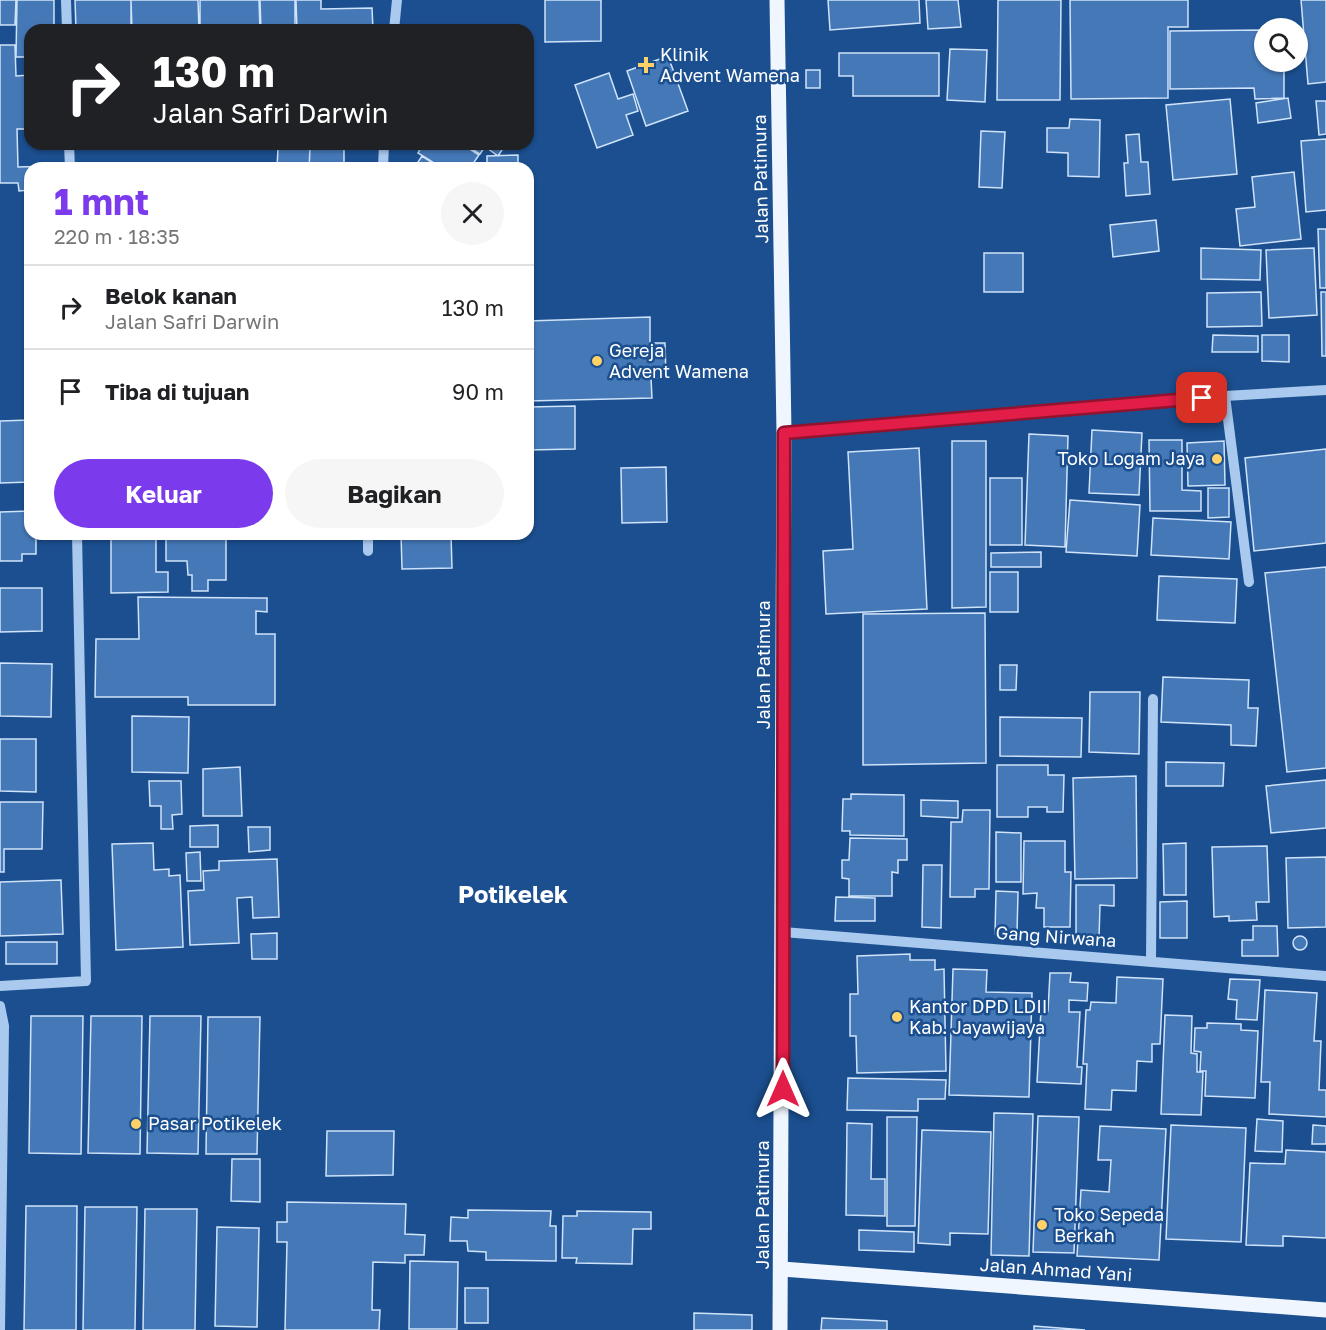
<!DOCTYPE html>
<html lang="id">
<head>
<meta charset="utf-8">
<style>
  :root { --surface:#fff; --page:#f6f6f6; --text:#202124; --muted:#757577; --line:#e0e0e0; --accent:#7c3aed }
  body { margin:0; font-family:"Golos Text",sans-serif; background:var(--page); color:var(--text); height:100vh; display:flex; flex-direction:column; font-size:22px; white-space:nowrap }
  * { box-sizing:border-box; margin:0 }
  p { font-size:20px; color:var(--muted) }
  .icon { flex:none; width:33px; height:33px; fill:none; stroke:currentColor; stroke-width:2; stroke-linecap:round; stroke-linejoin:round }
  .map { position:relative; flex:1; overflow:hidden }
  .drawer { position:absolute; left:24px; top:162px; width:510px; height:378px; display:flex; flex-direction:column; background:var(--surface); border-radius:18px; box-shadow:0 2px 4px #0004 }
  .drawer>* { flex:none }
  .hud { position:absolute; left:24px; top:24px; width:510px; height:126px; border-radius:18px; box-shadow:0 2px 4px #0004; background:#202124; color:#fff; overflow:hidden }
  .controls { position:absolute; left:1254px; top:18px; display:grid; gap:12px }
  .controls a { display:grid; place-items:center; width:54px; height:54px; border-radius:50%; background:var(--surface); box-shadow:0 2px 4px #0004; font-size:30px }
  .pin { position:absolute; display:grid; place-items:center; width:51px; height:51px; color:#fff; margin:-26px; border-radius:12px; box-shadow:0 3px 9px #0006 }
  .me { position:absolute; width:66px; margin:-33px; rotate:0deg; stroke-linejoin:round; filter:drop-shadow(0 0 4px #0008) }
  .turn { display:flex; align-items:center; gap:21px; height:126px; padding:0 30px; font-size:27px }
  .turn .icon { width:78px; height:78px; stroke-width:2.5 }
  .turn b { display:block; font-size:42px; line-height:51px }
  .round { display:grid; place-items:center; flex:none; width:63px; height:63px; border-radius:32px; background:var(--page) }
  .head { display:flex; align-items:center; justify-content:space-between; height:102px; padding:0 30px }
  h1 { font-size:36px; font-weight:700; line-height:45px; color:var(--accent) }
  .button { display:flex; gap:12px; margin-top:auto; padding:12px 30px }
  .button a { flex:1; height:69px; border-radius:36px; background:var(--accent); color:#fff; font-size:24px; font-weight:700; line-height:69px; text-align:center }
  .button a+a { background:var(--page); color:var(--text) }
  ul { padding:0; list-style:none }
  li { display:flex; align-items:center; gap:18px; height:84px; padding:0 30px; border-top:2px solid var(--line) }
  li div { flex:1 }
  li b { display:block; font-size:22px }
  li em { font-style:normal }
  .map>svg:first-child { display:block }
  .building { fill:#4478b7; stroke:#cfe3fa; stroke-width:1.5 }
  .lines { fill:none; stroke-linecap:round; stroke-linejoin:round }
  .minor { stroke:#a9c9ee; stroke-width:10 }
  .major { stroke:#f0f6ff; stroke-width:15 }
  .route-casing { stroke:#92132f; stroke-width:15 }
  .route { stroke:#e11d48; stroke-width:10 }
  .poi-dot { fill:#ffd166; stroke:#1b4f8f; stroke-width:2 }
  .labels { text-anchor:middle; stroke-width:5; stroke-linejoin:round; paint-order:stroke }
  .poi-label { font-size:18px; fill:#fff; stroke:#1b4f8f; text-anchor:start }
  .street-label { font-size:18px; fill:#fff; stroke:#1b4f8f }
  .district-label { font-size:24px; font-weight:bold; fill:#fff; stroke:#1b4f8f }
</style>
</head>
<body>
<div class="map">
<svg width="1326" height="1330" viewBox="0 0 1326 1330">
  <rect width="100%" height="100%" fill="#1b4f8f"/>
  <path class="building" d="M0 0H16L15 25H0Z
    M17 0H54V30H30V57H16Z
    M75 0H131V29L76 30Z
    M131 0H198L199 30H132Z
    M200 0H259L260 30H200Z
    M260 0H295V30H261Z
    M296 0H321V9L372 8 373 30H297Z
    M545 0H601V41L545 42Z
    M828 0H919L920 23 830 30Z
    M926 0H958L961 27 928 29Z
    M998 0H1061L1060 100H997Z
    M1070 0H1188V27H1168V98L1071 99Z
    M1301 0H1326V82L1308 84Z
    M1264 30V62H1284V98L1255 99 1254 88 1170 89V31Z
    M0 45H15L16 76 30 75V129H17L18 167 50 166 30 168V190L19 191 18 183H0Z
    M950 49 987 50 985 102 947 100Z
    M839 53H939V96H853V76H839Z
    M668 56 688 111 646 126 627 71Z
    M806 70H820V88H806Z
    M609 73 618 99 633 94 638 111 626 115 633 135 597 148 575 85Z
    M1288 98 1291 118 1258 123 1256 103Z
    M1230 99 1237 174 1173 180 1166 105Z
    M1316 101H1326V134L1319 135Z
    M1070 119 1100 120 1099 177 1068 176V153L1047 152V128H1069Z
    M981 131 1005 132 1002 188 979 187Z
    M1139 134 1141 162H1148L1150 194 1126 196 1124 163H1128L1126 135Z
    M1326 139V210L1306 212 1301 141Z
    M423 144H462L479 155 470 168H442L418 153Z
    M465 144H487L480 154Z
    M489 144H506L498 156 487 148Z
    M278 148 310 149 309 168H277Z
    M310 149H344V168H309Z
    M518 155V168H487V156Z
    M422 156 436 165 434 168H414Z
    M257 165V168H217V167Z
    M1294 172 1301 239 1240 246 1236 209 1255 207 1252 177Z
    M1156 220 1159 251 1113 257 1110 225Z
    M1318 229H1326V288H1320Z
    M1201 248 1261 250 1260 280 1201 279Z
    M1314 248 1317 315 1269 318 1266 250Z
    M984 253H1023V292H984Z
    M1261 292 1262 326 1207 327V293Z
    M1321 292H1326V356H1322Z
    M650 317V343H665L666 378H651L652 398 528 401V321Z
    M1213 335 1258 336V352H1212Z
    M1262 335H1289V362L1262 361Z
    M575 406V449L528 450V407Z
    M30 420V482L0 483V421Z
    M1092 430 1142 433 1139 495 1089 493Z
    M1029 434 1068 436 1065 547 1025 545Z
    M1149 440H1182V490L1201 491V511H1150Z
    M952 441H986V607L952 608Z
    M1224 441 1225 485 1188 486 1187 443Z
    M919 448 927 609 826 614 823 551 853 549 848 452Z
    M1326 449V543L1254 551 1245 458Z
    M666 467 667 522 622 523 621 468Z
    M990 478H1022V545H990Z
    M1208 488H1229V517L1208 518Z
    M1070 500 1140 505 1137 556 1066 552Z
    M30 511V534H36V554H22V561H0V512Z
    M1153 518 1231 522 1229 559 1151 555Z
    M111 534H156V572H168V592L111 593Z
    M166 534H226V580H208V591H192V575H188L187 561H166Z
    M401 534H451L452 568 402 569Z
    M1041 552V567H991V553Z
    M1326 567V768L1287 772 1265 573Z
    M990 572H1018V612H990Z
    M1159 576 1237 579 1235 623 1157 620Z
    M0 588H42V631L0 632Z
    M138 597 267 598V612L256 611V634H275V705H188V697H95L96 639H139Z
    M985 613 986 763 863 765V614Z
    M0 663 52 664 51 717 0 716Z
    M1000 665H1017L1016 690H1000Z
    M1163 677 1249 680 1248 708H1258L1256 746 1231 745V725L1161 722Z
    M1090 692H1140L1139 754 1089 752Z
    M132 716 189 717 188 773 132 772Z
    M1000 717 1082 718 1081 757 1000 756Z
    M0 739H36V792L0 791Z
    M1166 762 1224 763 1223 786H1166Z
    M997 765H1048V775H1064L1063 812H1047V807H1028V817H997Z
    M240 767 242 816H203V769Z
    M1136 776 1137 878 1075 879 1073 778Z
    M1326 780V828L1271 833 1266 786Z
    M149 781H181L182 814 172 815 173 829H161V806H150Z
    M851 794 904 795V836L850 835V831H842L843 799H851Z
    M921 800 958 801V818L921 816Z
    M0 802H43L42 849H4V872H0Z
    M963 810H990L989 889H975V897H950L951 822H962Z
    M218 825V847H190V826Z
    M248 827H270V850L249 852Z
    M996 832 1021 833V882H996Z
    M850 838 907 839V860H898V873L892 872V896H849V879L842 878V860H849Z
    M1024 841H1065V872H1071L1070 927H1044V908H1036L1037 893 1023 894Z
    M153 843 154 870 169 869V876L180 875 183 947 116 950 112 844Z
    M1186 843V895H1164L1163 844Z
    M1267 846 1269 902H1256L1257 920 1229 921V916L1214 917 1212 847Z
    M200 852 201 881H187L186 853Z
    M1326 857V927L1288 928 1286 858Z
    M277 859 279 917 253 918 252 897 237 898 239 943 190 945 188 891 204 890 203 871 219 870V861Z
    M923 865H942L941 928 922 927Z
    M61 880 63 934 0 936V882Z
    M1076 885H1114V906L1100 905 1099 938H1076Z
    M996 891 1018 892 1017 934H995Z
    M836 897 875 898V921H835Z
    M1187 901V938H1160V902Z
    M1253 926H1277L1278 956H1242V940H1253Z
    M277 933V959H252L251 934Z
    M1293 943a7 7 0 1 1 14 0a7 7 0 1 1-14 0Z
    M6 942H57V964H6Z
    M910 954V960H935V970L944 969 946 1071 857 1073 856 1036H850V994H858L857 956Z
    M953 969 987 970 986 992 1032 993 1029 1097 949 1095Z
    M1050 973H1071L1070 982 1088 983 1087 1001 1069 1000V1012H1080L1077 1067H1082L1081 1084 1037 1082 1041 1010 1048 1011Z
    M1117 977 1163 979 1160 1044H1152V1062L1137 1061 1136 1091 1112 1090 1111 1110 1085 1109 1087 1064H1083L1086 1010H1090L1091 1002 1116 1003Z
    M1230 979 1260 980 1257 1020 1236 1019 1237 1000 1228 999Z
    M1265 990 1317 993 1314 1041H1321L1319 1090H1326V1117L1269 1114 1270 1082H1261Z
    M1165 1015 1192 1016 1191 1053 1197 1054V1072H1203L1201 1115 1161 1114Z
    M31 1016H83L81 1154 29 1153Z
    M91 1016H142L140 1154 88 1153Z
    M150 1016H201L198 1154 147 1153Z
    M208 1017H260L257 1154H206Z
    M1207 1023 1241 1024V1030L1258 1031 1255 1098 1205 1096 1206 1071H1200L1201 1052 1194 1051 1195 1028H1207Z
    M848 1078 946 1080 945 1099H918V1111L847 1110Z
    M994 1113 1033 1114 1029 1256 991 1255Z
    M1038 1116 1079 1117 1074 1253 1033 1252Z
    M887 1117H917L915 1226H887Z
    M1257 1119 1283 1121 1282 1152 1255 1151Z
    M847 1123 872 1124 871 1179H885V1216L846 1215Z
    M1171 1125 1246 1128 1241 1242 1166 1239Z
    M1313 1125 1326 1126V1144H1312Z
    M1100 1126 1166 1129 1159 1260 1077 1256 1081 1190 1109 1192 1111 1160H1098Z
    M922 1130 991 1132 988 1234 950 1233V1245L918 1243Z
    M327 1131H394L393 1175 326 1176Z
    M1286 1150 1326 1152V1238L1283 1236V1246L1246 1245 1250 1163 1285 1164Z
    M232 1159H260V1202L231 1201Z
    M287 1202 406 1204 405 1234 425 1235 424 1255H405V1263L373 1262 372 1310H380L379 1330H285L287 1242H277V1222H287Z
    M26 1206H77L76 1330H24Z
    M85 1207H137L135 1330H83Z
    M145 1209H197L195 1330H143Z
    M468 1210 551 1211 550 1226H556V1261L486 1260V1252L468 1251 467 1241H450L451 1217 468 1218Z
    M577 1211 651 1212V1229H633L632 1264 576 1263 577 1258H562L563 1216H577Z
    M217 1227 259 1228 257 1327 215 1326Z
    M859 1230 914 1232V1252L859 1250Z
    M410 1261 458 1262 457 1329H409Z
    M465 1288H488V1323H465Z
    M694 1313 752 1315V1330H694Z
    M822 1318 887 1321V1330H821Z
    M1034 1326 1085 1330H1034Z"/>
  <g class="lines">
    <path class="minor" d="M66 0 67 30
      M394 30 397 0
      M69 144 70 168
      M383 168 384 144
      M1225 396 1249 582
      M784 433 1225 396 1326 390
      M368 551V534
      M783 932 1326 976
      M1151 961 1153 699
      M0 986 86 981 77 534
      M0 1006 4 1026 0 1330"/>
    <path class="major" d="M777 0 784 433 780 1330
      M782 1269 1326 1310"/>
  </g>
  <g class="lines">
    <defs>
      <path id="route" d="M783 1089 784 433 1202 398"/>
    </defs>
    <use href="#route" class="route-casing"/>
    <use href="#route" class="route"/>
  </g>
  <g class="poi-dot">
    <path d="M643 56h6v6h6v6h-6v6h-6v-6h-6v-6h6z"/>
    <circle cx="597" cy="361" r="6"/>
    <circle cx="1217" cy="459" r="6"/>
    <circle cx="897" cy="1017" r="6"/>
    <circle cx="136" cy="1124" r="6"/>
    <circle cx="1042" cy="1225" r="6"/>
  </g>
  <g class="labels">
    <g class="poi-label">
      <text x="660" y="61">Klinik<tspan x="660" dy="21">Advent Wamena</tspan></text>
      <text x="609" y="357">Gereja<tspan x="609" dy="21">Advent Wamena</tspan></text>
      <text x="1205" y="465" text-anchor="end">Toko Logam Jaya</text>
      <text x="909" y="1013">Kantor DPD LDII<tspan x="909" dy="21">Kab. Jayawijaya</tspan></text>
      <text x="148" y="1130">Pasar Potikelek</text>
      <text x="1054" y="1221">Toko Sepeda<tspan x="1054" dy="21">Berkah</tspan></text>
    </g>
    <g class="street-label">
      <text transform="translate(761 179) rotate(-91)" y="6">Jalan Patimura</text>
      <text transform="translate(764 665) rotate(-90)" y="6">Jalan Patimura</text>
      <text transform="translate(1056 937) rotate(4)" y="6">Gang Nirwana</text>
      <text transform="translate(763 1205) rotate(-90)" y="6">Jalan Patimura</text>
      <text transform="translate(1056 1270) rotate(4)" y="6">Jalan Ahmad Yani</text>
    </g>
    <g class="district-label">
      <text x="513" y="903">Potikelek</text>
    </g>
  </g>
</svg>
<div class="controls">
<a><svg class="icon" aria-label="search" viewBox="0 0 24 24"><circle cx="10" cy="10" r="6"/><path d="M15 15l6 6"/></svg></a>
</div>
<div class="pin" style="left:1202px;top:398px;background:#d93025"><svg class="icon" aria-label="arrive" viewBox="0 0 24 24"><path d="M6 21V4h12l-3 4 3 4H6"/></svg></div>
<svg class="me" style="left:783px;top:1089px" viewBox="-20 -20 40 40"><path d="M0-17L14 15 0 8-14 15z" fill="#e11d48" stroke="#fff" stroke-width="4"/></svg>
<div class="hud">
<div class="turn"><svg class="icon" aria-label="right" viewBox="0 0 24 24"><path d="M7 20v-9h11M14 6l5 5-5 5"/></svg><div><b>130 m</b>Jalan Safri Darwin</div></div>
</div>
<section class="drawer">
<div class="head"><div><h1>1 mnt</h1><p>220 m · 18:35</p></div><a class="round"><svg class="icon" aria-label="close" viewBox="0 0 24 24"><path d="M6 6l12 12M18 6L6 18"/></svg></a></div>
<ul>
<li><svg class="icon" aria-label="right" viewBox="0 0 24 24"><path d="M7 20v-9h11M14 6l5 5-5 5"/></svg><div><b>Belok kanan</b><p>Jalan Safri Darwin</p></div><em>130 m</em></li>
<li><svg class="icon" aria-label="arrive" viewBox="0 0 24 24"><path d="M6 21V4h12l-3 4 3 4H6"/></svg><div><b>Tiba di tujuan</b></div><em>90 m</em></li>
</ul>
<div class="button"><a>Keluar</a><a>Bagikan</a></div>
</section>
</div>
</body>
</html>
